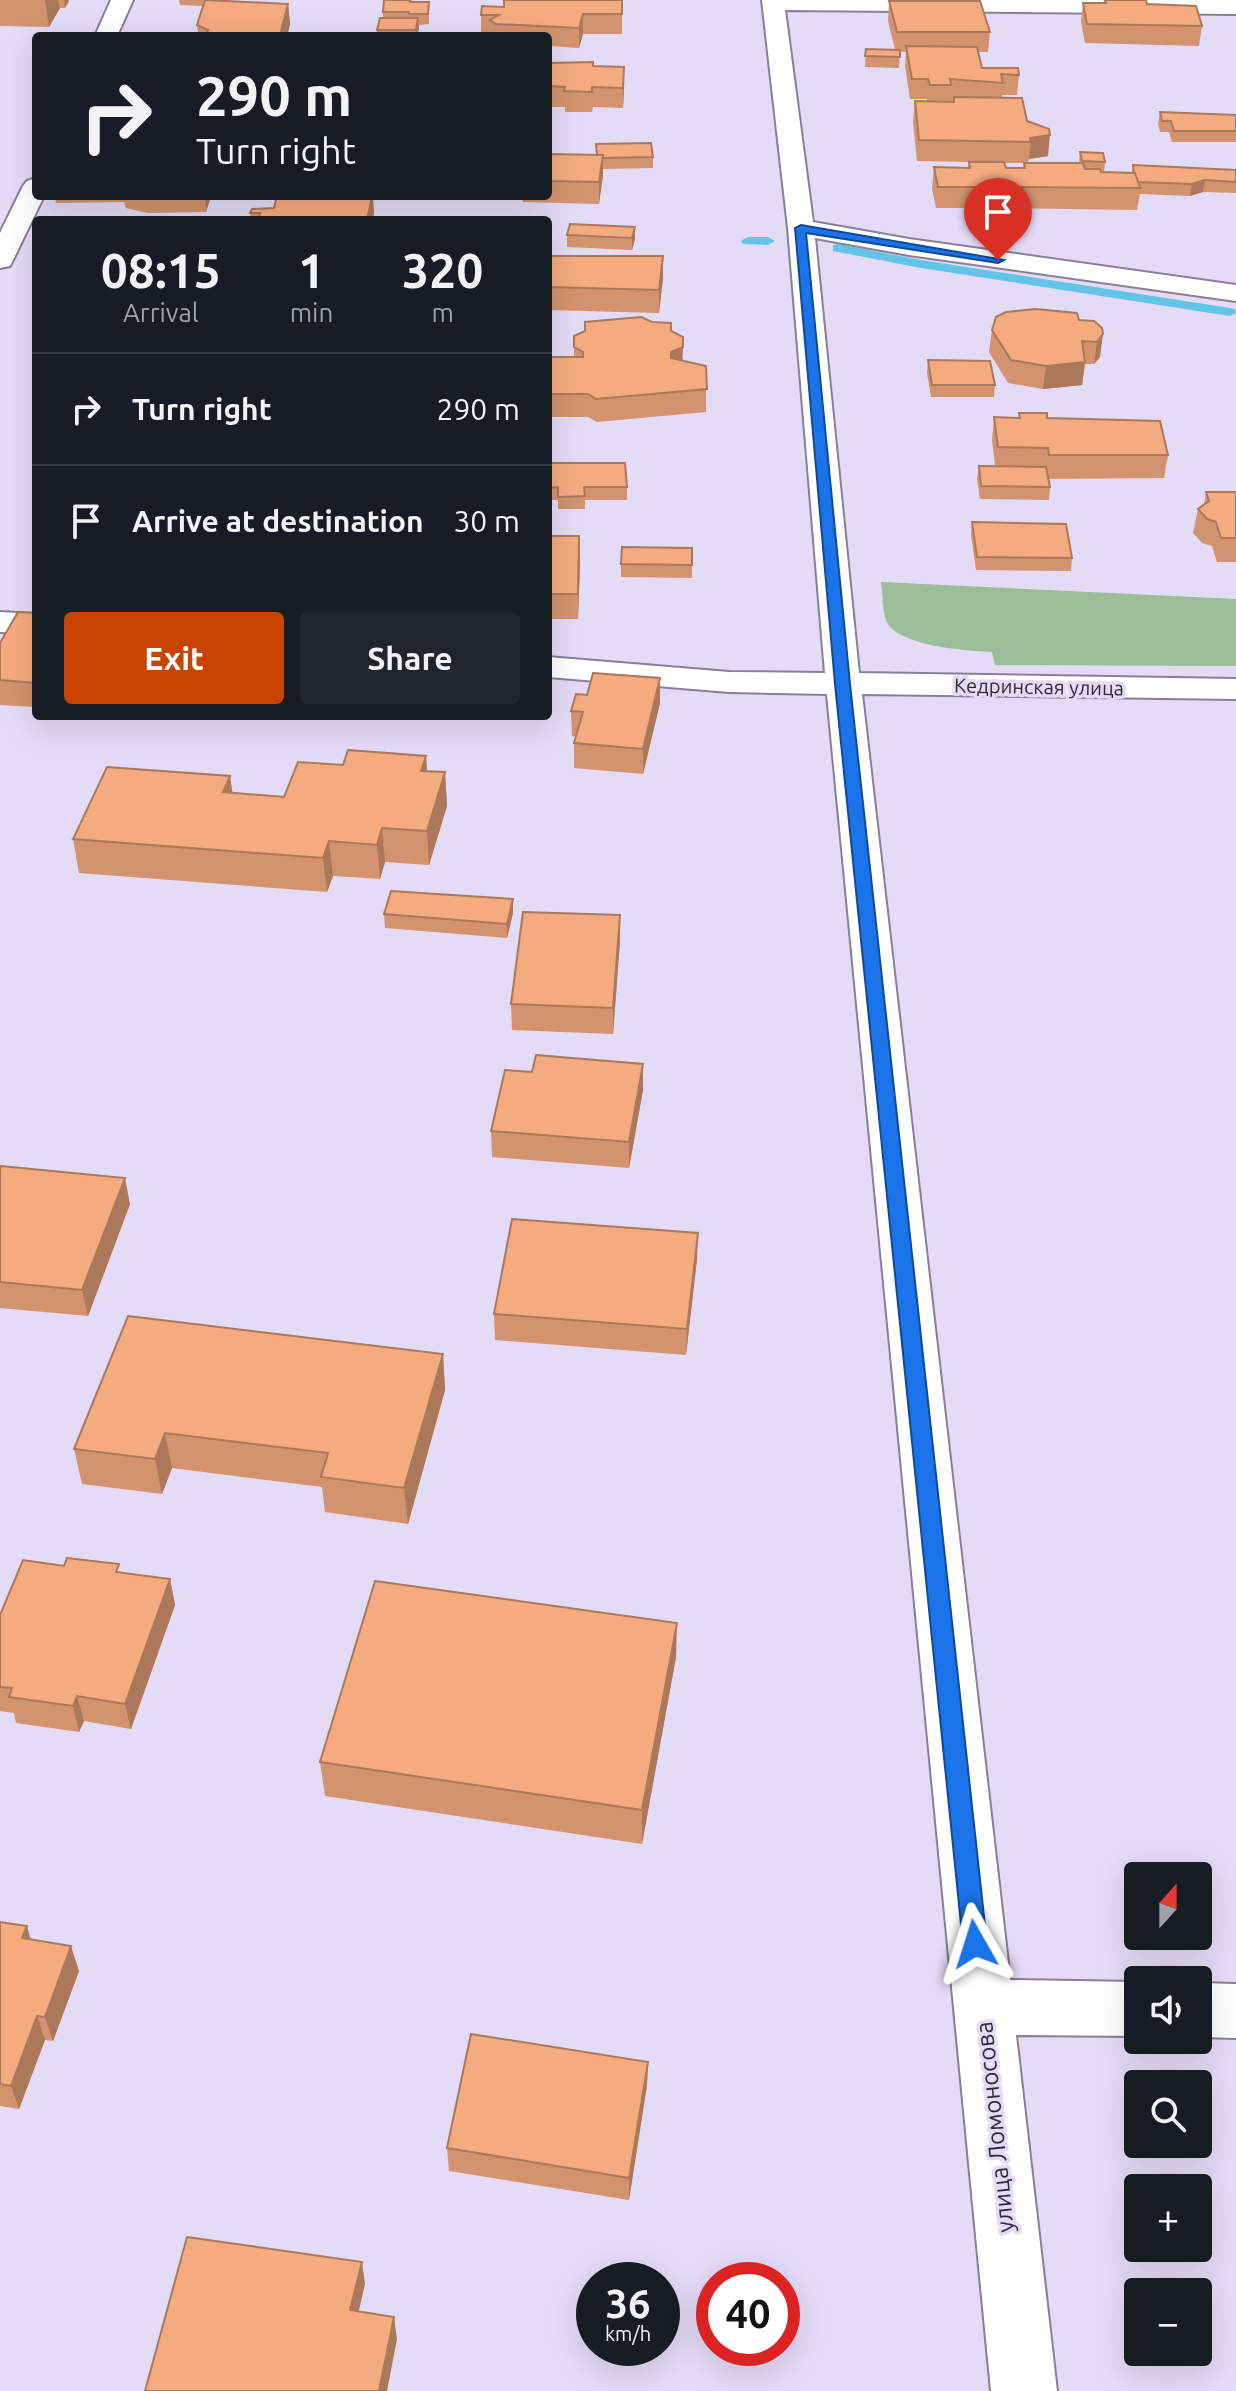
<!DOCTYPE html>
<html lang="en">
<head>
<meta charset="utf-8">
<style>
  :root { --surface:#171b24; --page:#20242c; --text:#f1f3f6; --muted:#9ea1a6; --line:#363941; --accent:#c94400 }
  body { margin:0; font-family:Ubuntu,sans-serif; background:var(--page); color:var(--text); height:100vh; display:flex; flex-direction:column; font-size:30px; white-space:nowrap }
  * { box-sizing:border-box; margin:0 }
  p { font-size:26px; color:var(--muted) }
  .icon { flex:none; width:44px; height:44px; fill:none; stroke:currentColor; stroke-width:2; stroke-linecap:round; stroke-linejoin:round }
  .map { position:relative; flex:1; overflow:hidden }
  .side { position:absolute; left:32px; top:216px; width:520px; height:504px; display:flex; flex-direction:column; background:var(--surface); border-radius:8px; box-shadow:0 8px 32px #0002 }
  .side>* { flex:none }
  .top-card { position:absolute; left:32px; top:32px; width:520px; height:168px; border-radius:8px; box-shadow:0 8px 32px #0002; background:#171b24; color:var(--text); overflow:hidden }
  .needle { width:52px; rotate:21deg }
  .buttons { position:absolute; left:1124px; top:1862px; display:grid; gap:16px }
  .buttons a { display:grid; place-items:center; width:88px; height:88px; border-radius:8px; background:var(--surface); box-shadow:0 8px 32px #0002; font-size:40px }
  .speed { position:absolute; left:576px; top:2262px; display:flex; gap:16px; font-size:40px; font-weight:700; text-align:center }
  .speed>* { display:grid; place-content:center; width:104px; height:104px; border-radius:50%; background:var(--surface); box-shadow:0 8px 32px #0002; line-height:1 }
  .speed small { font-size:20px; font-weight:400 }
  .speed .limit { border:12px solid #d22; background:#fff; color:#111 }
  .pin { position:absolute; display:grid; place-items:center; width:68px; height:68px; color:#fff; margin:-82px -34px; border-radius:50% 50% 50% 0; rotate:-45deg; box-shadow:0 0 8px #0007 }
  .pin .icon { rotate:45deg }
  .me { position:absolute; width:88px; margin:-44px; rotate:354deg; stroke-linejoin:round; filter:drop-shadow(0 0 6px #0008) }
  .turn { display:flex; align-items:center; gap:28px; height:168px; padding:0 32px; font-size:36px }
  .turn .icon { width:104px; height:104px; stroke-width:2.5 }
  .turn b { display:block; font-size:56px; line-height:68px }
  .eta { display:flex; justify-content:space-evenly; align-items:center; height:136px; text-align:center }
  .eta b { font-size:48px; font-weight:700; line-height:56px }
  .action { display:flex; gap:16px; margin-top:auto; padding:16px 32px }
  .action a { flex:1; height:92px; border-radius:8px; background:var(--accent); color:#fff; font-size:32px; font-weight:700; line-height:92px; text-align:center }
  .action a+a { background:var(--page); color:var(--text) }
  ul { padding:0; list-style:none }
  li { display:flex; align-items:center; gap:24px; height:112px; padding:0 32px; border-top:2px solid var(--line) }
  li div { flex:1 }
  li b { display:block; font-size:30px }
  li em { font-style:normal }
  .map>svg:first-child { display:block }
  .green { fill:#9bbd97 }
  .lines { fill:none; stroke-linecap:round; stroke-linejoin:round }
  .stream { fill:#62c5e7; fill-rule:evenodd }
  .minor-casing { stroke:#887f98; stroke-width:4 }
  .minor { fill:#fff; fill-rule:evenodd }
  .wall { fill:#d3936e; fill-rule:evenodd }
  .shaded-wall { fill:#ac785a }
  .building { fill:#f5ab80; stroke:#ac785a; stroke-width:2 }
  .route { fill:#1a73e8; stroke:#114b97; stroke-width:2 }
  .labels { text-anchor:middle; stroke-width:7; stroke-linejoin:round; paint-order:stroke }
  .far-street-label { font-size:20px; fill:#2f2b35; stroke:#e4dbf6 }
  .street-label { font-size:24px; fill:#2f2b35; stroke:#e4dbf6 }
</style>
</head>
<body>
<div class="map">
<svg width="1236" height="2391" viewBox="0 0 1236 2391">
  <rect width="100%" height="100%" fill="#e4dbf6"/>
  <path class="green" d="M881 582 1236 599V666L995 665 992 652C968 651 895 646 886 620 882 609 883 594 881 582Z"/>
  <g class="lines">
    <path class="stream" d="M748 237H768L775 241 768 245 743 244 741 241Z
      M838 244 921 260 1230 308 1235 309 1236 313 1230 316 921 268 833 251V245Z"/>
    <defs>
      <path id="minor" d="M111 0H133L117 36H95Z
        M762 0H1236V14L785 10 813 222 909 239 1236 285V301L909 255 815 238 859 673 1236 679V699L862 694 1010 1980 1138 1982V2036L1016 2035 1057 2391H991L827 694 729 692 548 677V657L729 672 825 673 788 228Z
        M36 178V196H44L13 260 10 266 0 268V233L23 186 27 181Z
        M0 612 36 614V634L0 632Z
        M1198 1983 1236 1984V2038L1198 2037Z"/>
    </defs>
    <use href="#minor" class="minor-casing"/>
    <use href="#minor" class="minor"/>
  </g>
  <path class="wall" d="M0 0H69V2L65 8H60L49 27 0 26Z
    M179 0H224V1L288 4 290 24 287 36H198L197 25 203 6 180 5Z
    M412 0V2H429V24L419 25 417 36H377V30L383 18V12Z
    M622 0V34H583L579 48 548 46V36L481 35V15L504 7Z
    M1104 0H1146L1147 4 1202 26 1199 46 1085 43 1081 22 1083 3H1103Z
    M889 1 990 32 988 52H978L982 68 1019 75 1017 95H1002V98L1027 121 1048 156 1029 159 1028 163H1079L1080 152 1105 162 1104 172 1132 173 1133 165 1236 170V193L1203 192 1190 196 1140 194 1137 210 1007 208V215H974L973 208H936L932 189 934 167 968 168 969 162 917 161 913 122 915 101 927 102V99H910L905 66 906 52H900L899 68 865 67 866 49H895L888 21ZM1004 163H1024L1023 168H1006Z
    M548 63 593 66 624 87 623 108 593 107 592 112H565V107H548Z
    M1160 112 1236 115V142H1172L1169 132H1160L1158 124Z
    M596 144 653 157V168L603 169 599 204 523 202 522 196H548V154L596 155Z
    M55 196H211L206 212 148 213 126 208 124 202 56 203Z
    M374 212 373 220H251L250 213Z
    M567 235 635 239 632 250 567 247Z
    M548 256 663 278 659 313 548 310Z
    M1079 320 1094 321 1100 357 1094 364H1085L1082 385 1043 389 1008 383 989 352 992 330Z
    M652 322 671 331 683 361 706 366V412L597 422 588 417H548V357H574V347Z
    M928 360 995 385 994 397H931L927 373Z
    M1019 413 1047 418 1168 455 1164 478 1048 479 1050 487 1049 500 980 499 977 479 979 466H995L992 440 994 417 1019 418Z
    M548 463 627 487V500H585V509H558V500H548Z
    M1206 492H1236V562H1217L1212 546 1202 543 1193 533 1198 509 1204 505Z
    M972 522 1072 558 1071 571 976 570 971 535Z
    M548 536 580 560 578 619H548Z
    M692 548V578L621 577V564Z
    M36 613V707L0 705V643Z
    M660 703 643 774 574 768V743L576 737 572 736 571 711Z
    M426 756 427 771 445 772 447 806 429 865 385 862 380 879 333 876 327 892 79 873 73 839 230 776 232 793 284 797 343 765Z
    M513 913 507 938 385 928 384 914Z
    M620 915V941L613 1034 512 1030 511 1004Z
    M643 1090 629 1168 492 1157 491 1131Z
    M0 1169 130 1204 88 1316 0 1308Z
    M697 1259 686 1355 495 1340 494 1314Z
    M443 1354 445 1390 408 1524 325 1512 322 1487 172 1468 162 1494 82 1484 74 1449Z
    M121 1573 170 1579 175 1605 131 1729 84 1721 79 1732 16 1723 14 1713 0 1711V1615Z
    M676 1657 642 1844 325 1796 320 1762Z
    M0 1922 31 1940 79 1971 53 2041 45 2040 19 2109 0 2106Z
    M648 2062 647 2085 629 2200 449 2171 447 2148Z"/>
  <path class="shaded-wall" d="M45 0H58L60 8 49 27Z
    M63 0H69L65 8 64 1Z
    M288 4 290 24 287 36H280Z
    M583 14V34L579 48V28Z
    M418 18 419 29 417 36H416V30Z
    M624 67V87L623 108V88Z
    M1050 135 1048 156 1029 159 1031 142 1030 138Z
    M603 155V176L599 204V182Z
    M1205 180 1203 192 1190 196 1192 184Z
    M205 196H211L206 212Z
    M372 196H373L374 212 373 220H367Z
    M635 227V239L632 250V238Z
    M663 256V278L659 313V290Z
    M1103 334 1100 357 1094 364 1097 342Z
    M683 347 682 370 671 375V352Z
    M1085 362 1082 385 1043 389 1046 366Z
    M579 536 580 560 578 619V594Z
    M660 678V703L643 774V749Z
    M426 756 428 790 421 771Z
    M445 772 447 806 429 865 427 831Z
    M230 776 235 810 223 792Z
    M382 828 385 862 380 879 377 845Z
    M329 841 333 876 327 892 323 858Z
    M513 899V913L507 938V924Z
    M620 915V941L613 1034V1008Z
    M643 1064V1090L629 1168V1142Z
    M125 1178 130 1204 88 1316 82 1290Z
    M698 1233 697 1259 686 1355 687 1329Z
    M443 1354 445 1390 408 1524 404 1488Z
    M165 1433 172 1468 162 1494 155 1459Z
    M170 1579 175 1605 131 1729 125 1704Z
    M677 1623 676 1657 642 1844V1810Z
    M77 1696 84 1721 79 1732 73 1706Z
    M27 1926 34 1951 22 1938Z
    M71 1946 79 1971 53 2041 45 2017Z
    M37 2016 45 2040 19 2109 11 2086Z
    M648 2062 647 2085 629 2200V2178Z
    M362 2262 365 2284 354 2332 350 2310Z
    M394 2317 397 2339 387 2391H379Z"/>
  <path class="building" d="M205 0 288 4 280 35H206L208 30 197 25Z
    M384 0H410V2H429L428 14H409V12H383Z
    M504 0H622V14H583L579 28 496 24 490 20 499 15H481L482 6 504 7Z
    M1105 0H1146L1147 4 1196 6 1202 26 1087 24 1083 3H1106Z
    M889 1H980L990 32H897Z
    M380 18H418L416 30H377Z
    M906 46 977 47 982 68H1018L1019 75 1001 74 1003 83 950 79 951 85H930L928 79H912Z
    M866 49 900 50V57L865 56Z
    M593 62V66L624 67 623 88 592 87V92L564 91 565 87 548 86V63Z
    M954 97 1022 98 1027 121 1049 129 1050 135 1030 138 1031 142 919 140 915 101 954 102Z
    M1160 112 1236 115V131H1174L1171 121H1162Z
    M651 143 653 157 603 158V155H597L596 144Z
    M1080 152 1103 153 1105 162 1082 161Z
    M548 154 603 155 599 182 548 181Z
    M969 162H1004L1006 168H1025L1024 163H1083L1085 169H1100L1101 172 1135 173 1140 188 1008 187 1009 194 977 193 975 187H938L934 167 970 168Z
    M1133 165 1236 170V182L1205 180 1192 184 1138 182 1135 173H1134Z
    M277 196H372L367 220H258L260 213H250L252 209 274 208Z
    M570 224 635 227 632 238 567 235Z
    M548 256H663L659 290 548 287Z
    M1035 309 1077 313 1079 320 1094 321 1102 328 1103 334 1097 342 1082 341 1085 362 1046 366 1011 360 992 330 996 317 1006 312Z
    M641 317 652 322 671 323V331L683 337V347L671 352V358L706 366 707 389 596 399 588 394H548V357H583V352L574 347V336L585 331V322Z
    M928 360 990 361 995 385H932Z
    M1019 413H1047V418L1160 421 1168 455H1049L1048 448 998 447 994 417 1020 418Z
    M548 463H625L627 487H584L585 496 558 497V487L548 488Z
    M979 466 1046 467 1050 487 981 486Z
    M1206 492H1236V538H1221L1216 522 1207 519 1198 509 1209 501Z
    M972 522 1066 524 1072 558 977 557Z
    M548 536H579L578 594H548Z
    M622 547 692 548V565L621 564Z
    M18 612 36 613V683L0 680V643Z
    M593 673 660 678 643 749 574 743 583 712 571 711 576 694 587 695Z
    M348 750 426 756 421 771 445 772 427 831 382 828 377 845 329 841 323 858 73 839 107 767 230 776 223 792 284 797 298 762 343 765Z
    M391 891 513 899 507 924 384 914Z
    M523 912 620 915 613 1008 511 1004Z
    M536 1055 643 1064 629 1142 491 1131 505 1070 532 1072Z
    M1 1166 125 1178 82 1290 0 1282V1169Z
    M512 1219 698 1233 687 1329 494 1314Z
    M128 1316 443 1354 404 1488 321 1477 328 1453 165 1433 155 1459 74 1449Z
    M67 1558 119 1564 116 1572 170 1579 125 1704 77 1696 73 1706 9 1697 12 1688 0 1687V1615L23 1560 64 1566Z
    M375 1581 677 1623 642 1810 320 1762Z
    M0 1922 27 1926 22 1938 71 1946 45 2017 37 2016 11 2086 0 2084Z
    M471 2034 648 2062 629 2178 447 2148Z
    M187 2237 362 2262 350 2310 394 2317 379 2391H145Z"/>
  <path class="route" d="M801 225 1004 260 998 263 806 233 850 684 987 1944 983 1952 975 1955 966 1952 963 1944 835 684 795 228Z"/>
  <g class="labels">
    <g class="far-street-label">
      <text transform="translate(1039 687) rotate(1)" y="7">Кедринская улица</text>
    </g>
    <g class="street-label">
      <text transform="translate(995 2127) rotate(-96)" y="8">улица Ломоносова</text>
    </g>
  </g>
</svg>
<div class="buttons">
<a><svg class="needle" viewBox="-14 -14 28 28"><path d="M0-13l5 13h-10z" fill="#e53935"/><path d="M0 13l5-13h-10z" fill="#9ea1a6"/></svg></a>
<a><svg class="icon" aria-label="sound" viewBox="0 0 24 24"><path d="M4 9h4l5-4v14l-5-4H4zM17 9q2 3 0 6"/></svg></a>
<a><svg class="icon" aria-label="search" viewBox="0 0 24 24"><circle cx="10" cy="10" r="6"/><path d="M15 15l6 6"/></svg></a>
<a>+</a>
<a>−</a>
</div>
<div class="speed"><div>36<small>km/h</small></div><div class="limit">40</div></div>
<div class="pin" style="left:998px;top:260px;background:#d93025"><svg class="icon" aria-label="arrive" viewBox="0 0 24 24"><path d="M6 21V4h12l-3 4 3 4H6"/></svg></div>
<svg class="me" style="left:975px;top:1944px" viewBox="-20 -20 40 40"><path d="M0-17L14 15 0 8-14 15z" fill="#1a73e8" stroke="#fff" stroke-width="4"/></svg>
<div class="top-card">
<div class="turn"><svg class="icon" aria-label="right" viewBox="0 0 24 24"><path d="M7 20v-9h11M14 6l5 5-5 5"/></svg><div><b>290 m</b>Turn right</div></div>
</div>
<section class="side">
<div class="eta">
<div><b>08:15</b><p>Arrival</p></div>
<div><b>1</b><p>min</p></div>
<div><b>320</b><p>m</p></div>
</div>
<ul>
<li><svg class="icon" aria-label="right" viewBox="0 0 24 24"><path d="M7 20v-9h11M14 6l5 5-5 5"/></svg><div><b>Turn right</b></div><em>290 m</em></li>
<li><svg class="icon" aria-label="arrive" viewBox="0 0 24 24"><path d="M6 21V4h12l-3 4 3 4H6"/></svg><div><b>Arrive at destination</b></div><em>30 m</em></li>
</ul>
<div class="action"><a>Exit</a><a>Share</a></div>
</section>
</div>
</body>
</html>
